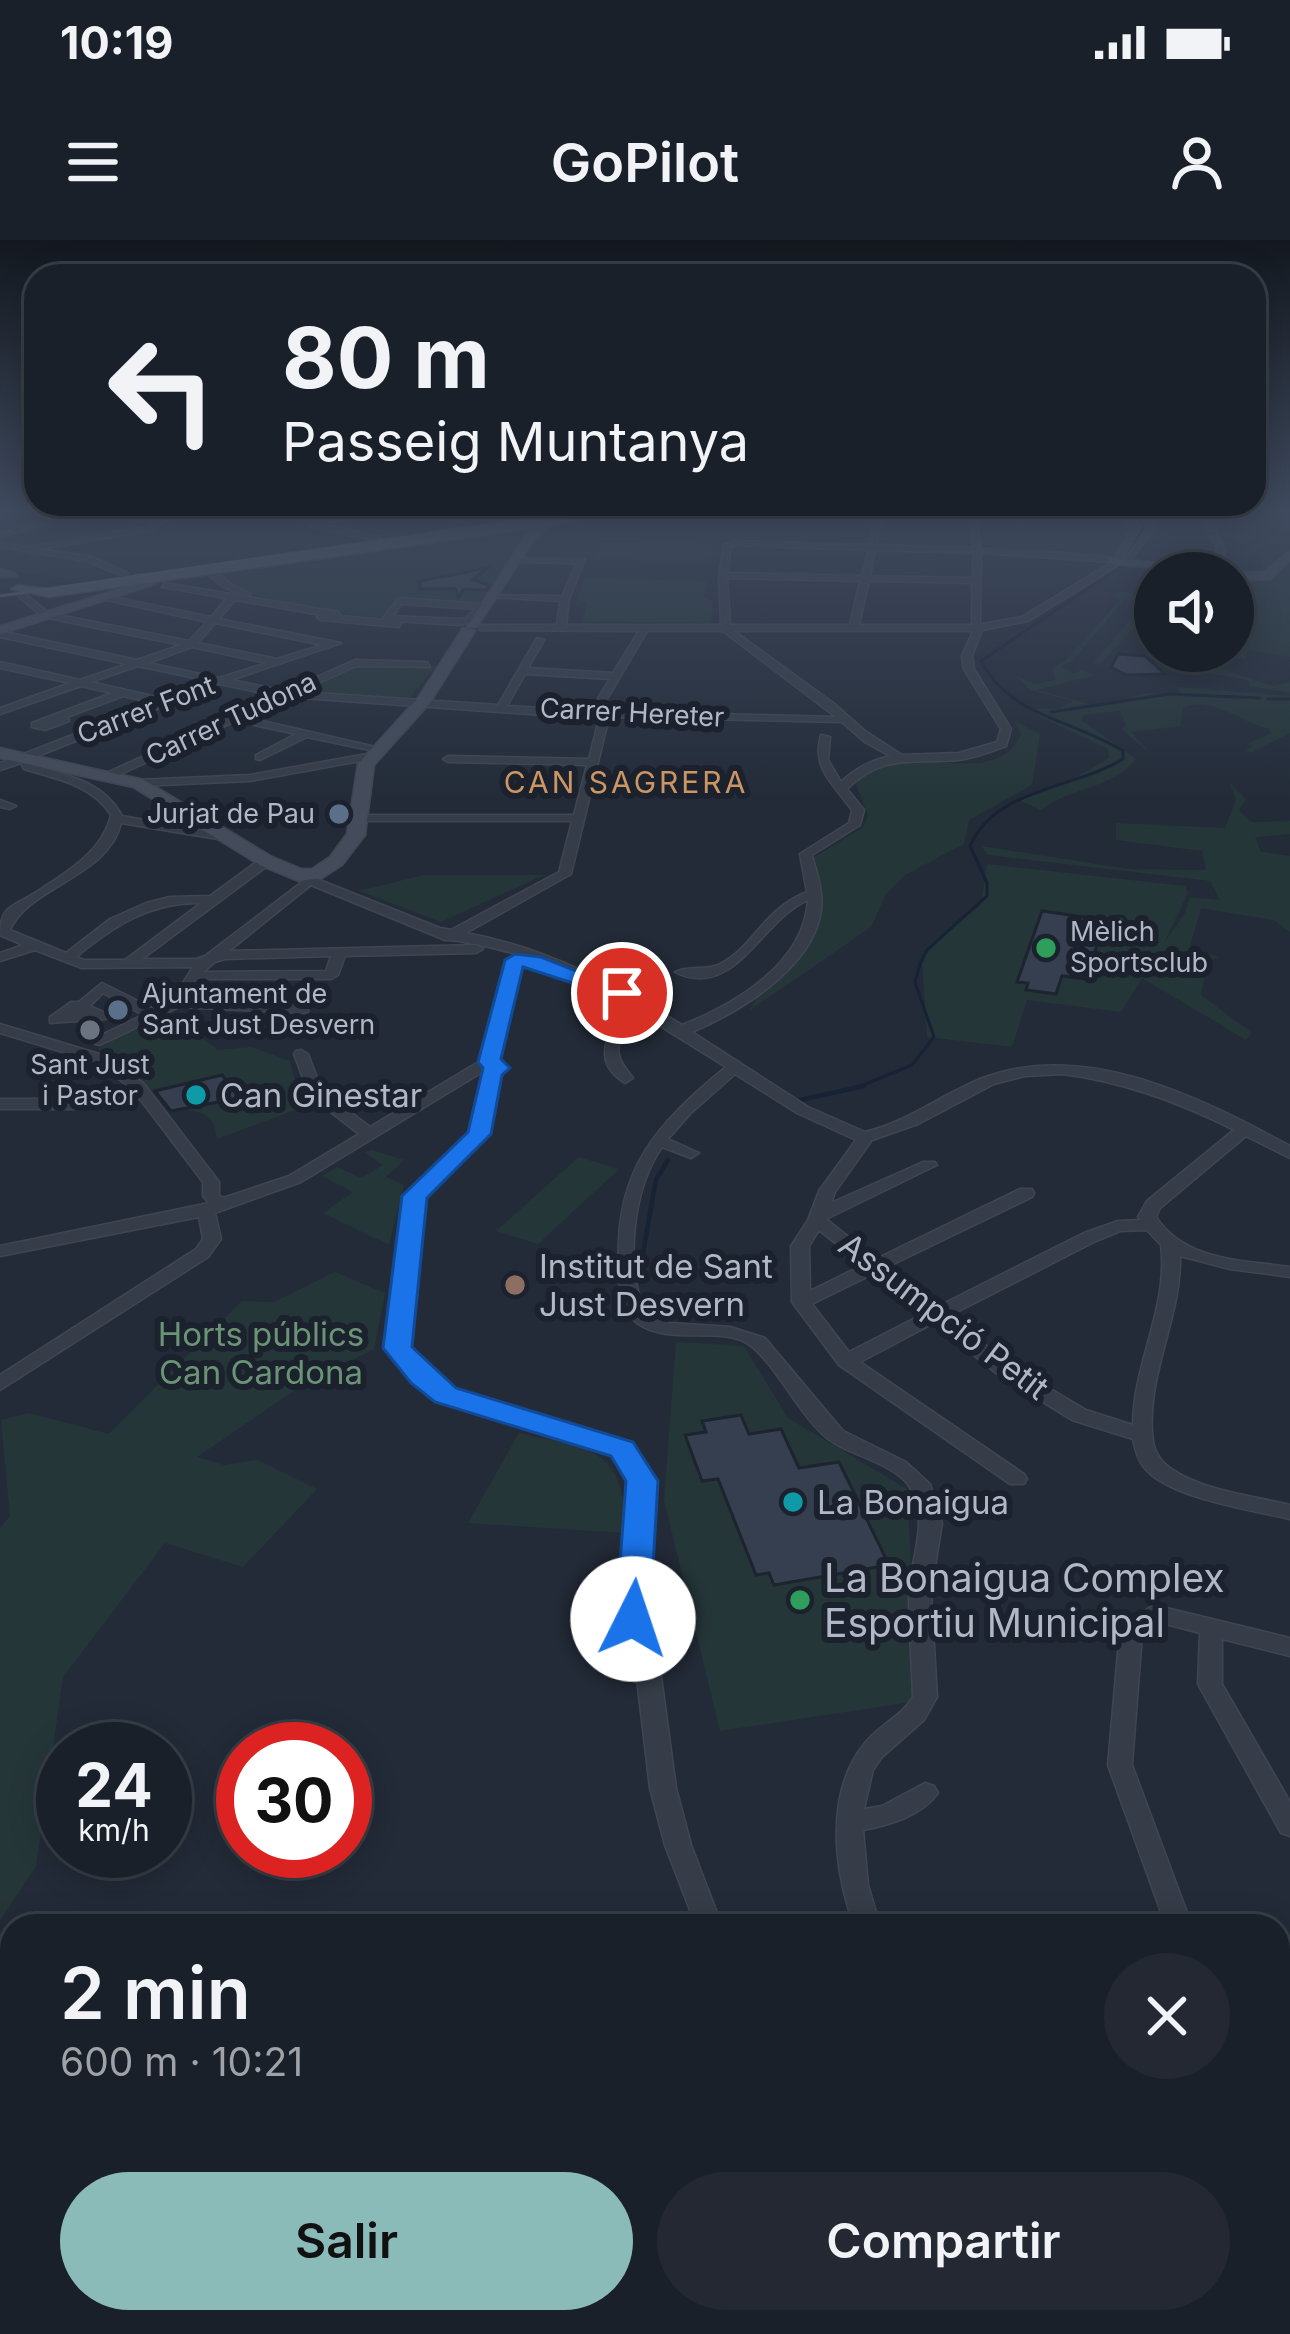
<!DOCTYPE html>
<html lang="es">
<head>
<meta charset="utf-8">
<style>
  :root { --surface:#1a202a; --page:#232832; --text:#f1f3f6; --muted:#9fa3a8; --line:#383e47; --accent:#8bbbb9 }
  body { margin:0; font-family:Inter,sans-serif; background:var(--page); color:var(--text); height:100vh; display:flex; flex-direction:column; font-size:45px; white-space:nowrap }
  * { box-sizing:border-box; margin:0 }
  p { font-size:39px; color:var(--muted) }
  .icon { flex:none; width:66px; height:66px; fill:none; stroke:currentColor; stroke-width:2; stroke-linecap:round; stroke-linejoin:round }
  .map { position:relative; flex:1; overflow:hidden }
  .details { position:absolute; left:0px; top:1674px; width:1290px; height:420px; display:flex; flex-direction:column; background:var(--surface); border-radius:36px 36px 0 0; box-shadow:0 6px 30px #0003,0 0 0 3px var(--line) }
  .details>* { flex:none }
  .banner { position:absolute; left:24px; top:24px; width:1242px; height:252px; border-radius:36px; box-shadow:0 6px 30px #0003,0 0 0 3px var(--line); background:#1a202a; color:var(--text); overflow:hidden }
  .tools { position:absolute; left:1134px; top:312px; display:grid; gap:24px }
  .tools a { display:grid; place-items:center; width:120px; height:120px; border-radius:50%; background:var(--surface); box-shadow:0 6px 30px #0003,0 0 0 3px var(--line); font-size:60px }
  .speed { position:absolute; left:36px; top:1482px; display:flex; gap:24px; font-size:60px; font-weight:700; text-align:center }
  .speed>* { display:grid; place-content:center; width:156px; height:156px; border-radius:50%; background:var(--surface); box-shadow:0 6px 30px #0003,0 0 0 3px var(--line); line-height:1 }
  .speed small { font-size:30px; font-weight:400 }
  .speed .limit { border:18px solid #d22; background:#fff; color:#111 }
  .pin { position:absolute; display:grid; place-items:center; width:102px; height:102px; color:#fff; margin:-51px; border:6px solid #fff; border-radius:50%; box-shadow:0 3px 12px #0007 }
  .me { position:absolute; width:132px; margin:-66px; rotate:4deg; stroke-linejoin:round; filter:drop-shadow(0 0 9px #0008) }
  .turn { display:flex; align-items:center; gap:42px; height:252px; padding:0 60px; font-size:54px }
  .turn .icon { width:156px; height:156px; stroke-width:2.5 }
  .turn b { display:block; font-size:84px; line-height:102px }
  .round { display:grid; place-items:center; flex:none; width:126px; height:126px; border-radius:63px; background:var(--page) }
  .summary { display:flex; align-items:center; justify-content:space-between; height:204px; padding:0 60px }
  h1 { font-size:72px; font-weight:600; line-height:90px }
  .button { display:flex; gap:24px; margin-top:auto; padding:24px 60px }
  .button a { flex:1; height:138px; border-radius:72px; background:var(--accent); color:#111; font-size:48px; font-weight:600; line-height:138px; text-align:center }
  .button a+a { background:var(--page); color:var(--text) }
  .status { display:flex; justify-content:space-between; align-items:center; height:84px; padding:0 60px; background:var(--surface); direction:ltr }
  .status svg { height:33px; fill:currentColor }
  header { display:flex; justify-content:space-between; align-items:center; height:156px; padding:0 60px; background:var(--surface); font-size:54px; font-weight:600 }
  .map>svg:first-child { display:block }
  .green { fill:#253639 }
  .lines { fill:none; stroke-linecap:round; stroke-linejoin:round }
  .stream-far2 { stroke:#172235; stroke-width:3 }
  .stream-far1 { stroke:#172235; stroke-width:4.5 }
  .stream { stroke:#172235; stroke-width:8 }
  .building { fill:#353f4f; stroke:#1d242f; stroke-width:3 }
  .street-casing { stroke:#3f4652; stroke-width:3 }
  .secondary-casing { stroke:#3f4652; stroke-width:3 }
  .primary-casing { stroke:#3f4652; stroke-width:3 }
  .street { fill:#363d48; fill-rule:evenodd }
  .secondary { fill:#444c5b; fill-rule:evenodd }
  .primary { fill:#545c68; fill-rule:evenodd }
  .tram { stroke:#58616f; stroke-width:3 }
  .route { fill:#1a73e8; stroke:#114b97; stroke-width:3 }
  .service-dot { fill:#5c6f8a; stroke:#1b222d; stroke-width:4.5 }
  .leisure-dot { fill:#2e9e5b; stroke:#1b222d; stroke-width:4.5 }
  .worship-dot { fill:#6b7280; stroke:#1b222d; stroke-width:4.5 }
  .culture-dot { fill:#0f9aa8; stroke:#1b222d; stroke-width:4.5 }
  .education-dot { fill:#8d6e63; stroke:#1b222d; stroke-width:4.5 }
  .labels { text-anchor:middle; stroke-width:12; stroke-linejoin:round; paint-order:stroke }
  .far-street-label { font-size:27px; fill:#b1b8c5; stroke:#1b222d }
  .far-poi-label { font-size:27px; fill:#b1b8c5; stroke:#1b222d; text-anchor:start }
  .far-neighbourhood-label { font-size:30px; letter-spacing:3px; fill:#cc9664; stroke:#1b222d }
  .poi-label { font-size:33px; fill:#b1b8c5; stroke:#1b222d; text-anchor:start }
  .street-label { font-size:33px; fill:#b1b8c5; stroke:#1b222d }
  .park-label { font-size:33px; fill:#6a9475; stroke:#1b222d }
  .near-poi-label { font-size:39px; fill:#b1b8c5; stroke:#1b222d; text-anchor:start }
</style>
</head>
<body>
<div class="status"><b>10:19</b><svg viewBox="0 0 49 12"><path d="M0 12V9h3v3zM5 12V6h3v6zM10 12V3h3v9zM15 12V0h3v12zM26 1h20v11H26zM47 4h2v5h-2z"/></svg></div>
<header><svg class="icon" aria-label="menu" viewBox="0 0 24 24"><path d="M4 6h16M4 12h16M4 18h16"/></svg>GoPilot<svg class="icon" aria-label="person" viewBox="0 0 24 24"><circle cx="12" cy="8" r="4"/><path d="M4 21q1-7 8-7t8 7"/></svg></header>
<div class="map">
<svg width="1290" height="2094" viewBox="0 0 1290 2094">
  <rect width="100%" height="100%" fill="#232b38"/>
  <path class="green" d="M1278 268H1290V417L1249 410 1245 419 1224 417 1216 427 1273 446 1290 442V453L1249 446 1248 440 1178 428 1193 425 1194 421 1183 417 1195 411H1233V333H1225L1226 328 1262 331 1265 271 1278 272Z
    M527 288 483 367 399 361 387 378C334 373 256 370 217 330Z
    M688 302 715 304 709 322 594 319 602 303Z
    M0 308 85 322 108 335 72 339 0 330Z
    M585 338 708 341 704 357 713 361 711 383 582 381 587 362 575 366Z
    M1121 351 1155 360V393L1147 392 1140 381 1099 425 1094 423 1134 374 1133 361 1125 359 1072 421 1062 426 1073 434 1081 430 1096 435 1037 450 1100 467 1141 454 1181 452 1177 447 1290 456V493L1252 512 1244 511 1253 506 1247 504 1271 493 1269 489C1242 483 1211 455 1183 468L1180 486 1131 492 1151 514 1121 489 1126 486 1120 471 1084 475 1081 480 1136 519C1113 549 1070 547 1041 570L1018 560 1068 542 1109 518 1108 509 1039 476 1032 469H1059L1073 461 1030 450 1016 436 1035 444 1055 440 1052 429 1067 419 1120 360 1113 354Z
    M359 425 436 426 410 458 312 452 315 444Z
    M1014 481 1040 494 1032 545 969 580 964 604 905 635 886 654 871 687 749 771C778 716 850 695 811 619L862 588 868 576 856 544 860 538C871 531 881 524 895 521 933 515 1000 543 1021 494Z
    M1230 542 1246 560 1239 570 1251 582 1290 581V594L1255 597 1261 612 1290 616V692L1274 680 1201 668 1190 706 1220 718 1208 719 1201 755 1252 793 1246 800 1142 738 1121 772 1027 760 1012 807 927 797 922 719 941 696 981 665 987 624 1185 646 1188 653 1164 703 1185 673 1190 657 1220 660 1210 641 988 615 982 606 1128 629 1206 630 1202 611 1116 600V583L1225 588 1236 560Z
    M423 635H544L441 682 359 651Z
    M144 782C169 782 199 792 217 810L251 807 290 821 297 849 309 865 217 899C214 878 208 872 186 870L240 859 222 834 152 850 98 809Z
    M372 910 404 920 386 937 404 945 389 1005 323 973 353 952 322 936 337 927 361 938 383 925 364 912Z
    M579 917 619 929 538 1004 496 991Z
    M335 1032 385 1053 374 1109 300 1147 197 1217 224 1225 258 1220 317 1249 243 1327 165 1303 63 1437 36 1626 0 1681V1288L10 1276 1 1180 29 1173 109 1194 242 1061 274 1062Z
    M676 1102 744 1106 788 1178 907 1249 918 1461 720 1491 664 1260Z
    M519 1193C593 1211 624 1205 626 1293L468 1283Z"/>
  <g class="lines">
    <path class="stream-far2" d="M1127 315 1144 288 1130 268
      M1268 459H1290
      M1051 472 1169 454 1260 458
      M853 849 912 825 934 797 915 742 920 724 927 710 987 656V643L970 606C995 548 1074 549 1123 519V511C1074 480 1010 477 981 421L1121 326"/>
    <path class="stream-far1" d="M800 860 864 846
      M642 1018 656 940 668 920"/>
    <path class="stream" d="M1116 2082 1118 2094"/>
  </g>
  <path class="building" d="M487 328 473 340 489 345 486 350 464 349 458 358 456 349H420V341Z
    M1118 414 1145 416 1165 434 1126 435 1111 427Z
    M1042 671 1105 680 1086 739 1062 736 1056 754 1026 750 1028 743 1017 742Z
    M222 835 239 858 171 871 155 851Z
    M741 1175 749 1194 781 1189 799 1228 839 1222 889 1325 774 1345 769 1333 756 1335 718 1239 702 1241 685 1195 706 1192 702 1181Z"/>
  <g class="lines">
    <defs>
      <path id="street" d="M20 268H33L0 277V273Z
        M90 268H102L0 297V293Z
        M202 268H229C204 275 170 268 155 290L40 309 92 317 128 333 125 337 87 321 0 307V303L25 307 152 286 153 280 169 271Z
        M282 268H291L311 280 420 268 317 283 381 297 378 301 312 287Z
        M479 268H490L520 279 513 281Z
        M557 268H568L553 274 549 272Z
        M877 268H885L876 305 973 308 969 271 943 268H976L980 309 1042 311 1115 318 1132 288 1118 268H1126L1140 288 1119 325 1028 381 982 390 972 416 974 429 1011 489 1006 506C990 512 975 518 958 520 912 524 884 513 847 549L864 570 860 585 812 615C815 628 820 640 821 653 829 718 744 770 692 792L808 867 865 892C908 882 942 854 983 838 1086 799 1201 858 1290 906V918L1246 896 1160 968 1156 977C1185 1021 1242 1020 1290 1027V1037L1230 1029 1180 1016C1182 1077 1144 1140 1153 1201 1155 1214 1162 1223 1173 1230 1205 1251 1253 1256 1290 1265V1279C1252 1270 1166 1258 1143 1226 1137 1219 1135 1208 1133 1199L1072 1180 996 1133 934 1083 860 1122 1024 1234 1027 1239 1024 1244H1010L839 1125 792 1062 791 1006 808 980 819 951 856 900 797 873 735 834 690 874 668 899 699 913 691 918 662 907C633 949 625 1022 644 1070L670 1083 730 1087 765 1098 843 1191 906 1222 930 1244 942 1283 931 1352 937 1457 924 1480 882 1517 873 1530 864 1569 882 1566 925 1543 934 1546 938 1553C922 1576 889 1585 863 1590L868 1645 880 1686H854C834 1629 824 1553 865 1503 879 1485 901 1477 913 1457 912 1424 909 1390 909 1357 909 1321 930 1284 911 1249 898 1225 856 1217 834 1203 804 1185 779 1128 751 1106 723 1084 670 1107 637 1083 619 1069 619 1045 619 1024 614 931 657 883 726 827L607 753 627 783C615 811 614 814 633 838L625 843C599 827 602 808 613 783 605 771 597 753 587 744 568 725 472 700 445 700L311 645 229 711 476 705 483 709 476 713 345 716 338 735 331 739H199L186 759 308 766V772L303 773 179 767 100 805 95 804V798L143 775 103 753 90 766 106 773V779L50 783V777L71 762H79L102 743 154 769 172 760 193 727 82 728 35 710 0 721V713L23 705 0 695C0 686 1 676 8 669 15 663 25 659 33 654 64 634 102 613 111 575 92 545 57 539 24 529L21 523 0 530V523L155 463 123 456 67 477 69 481 45 490 32 487V483L112 453 81 446 0 474V468L70 443 0 428V422L80 440 127 424 0 397V391L137 420 181 405 43 377 17 355 24 353 49 373 189 401 207 382 98 358 102 355 211 377 227 358 162 347 165 343 338 372 341 376 385 380 383 378 399 358 483 364 487 367 472 382 459 385 395 381 402 382 399 387 321 380 317 377 321 375 235 360 219 379 341 403 231 440 285 451 355 420 427 422 430 427 356 426 299 452 498 465 537 398 544 400 528 428 613 433 639 391 479 390 482 385H557L560 361 488 357 492 355 562 356 577 323 516 322 513 318 585 319 569 359 566 385H721L719 335 724 305 735 301 869 305ZM736 305 868 310 862 336 727 333 731 308ZM875 310 973 313V338L870 336ZM981 313 1112 322 1022 377 977 385 980 383ZM727 338 860 341 850 385H730ZM869 341 972 343V383L975 385H859ZM401 364 476 369 466 378 459 379 393 376ZM215 383 322 405 277 419 198 403ZM647 391H723L836 477 600 471ZM734 391H973L962 416 964 429 1001 489 997 502 959 513 902 515 865 491 833 463ZM192 407 267 423 219 438 148 423ZM138 426 209 441 165 459 91 442ZM525 434 610 439 590 471 507 466ZM220 444 276 456 102 535V539H110L236 481 296 494 256 515V519L260 520 307 497 379 512 384 509 245 477 288 457 599 479 589 519 448 516 443 519 448 522 587 525 574 575H358L352 578 358 581H572L559 632 451 690 440 688 317 639H306L205 716 196 719H142L270 624V618H262L210 656 170 657 146 663 110 679 66 713 10 690C29 646 109 637 121 583L236 602V598L232 596 122 576C104 542 68 535 32 525L30 519ZM609 477 842 482 865 502 890 516C870 521 856 528 841 542L828 520 830 497 821 495C811 528 834 545 852 570L849 583 800 614 807 652C762 670 755 706 720 724 706 731 689 725 675 732 734 762 763 678 808 660 804 724 735 764 682 785 615 744 544 707 466 693L571 634ZM201 663 125 720H84L76 717C112 687 152 661 201 663ZM331 716 326 731 203 732 215 722 225 719ZM1063 834C1124 842 1179 862 1234 890L1147 961 1138 977 1141 980 1118 981 1084 993 937 1067 887 1027 1032 957 1034 953 1032 949H1020L876 1019 826 979 937 925 935 922H923L831 963 835 952 872 900 918 884 994 844 1025 836ZM819 990 863 1025 810 1051 809 1006ZM1147 990 1161 1005C1169 1066 1133 1124 1133 1185L1086 1170 1010 1125 949 1076 1096 1001 1120 991ZM873 1034 923 1074 849 1112 812 1064Z
        M1135 268H1143L1156 286 1128 324 1124 322 1148 286Z
        M1197 268H1205L1225 309 1222 333H1214L1217 309Z
        M597 270 750 274 754 276 594 274Z
        M204 327H210L231 344 251 354 247 356 225 348 204 331Z
        M373 513 378 516 377 518 250 541 138 546 133 543 138 540 250 535Z
        M0 560 16 566 10 569 0 567Z
        M515 716 522 720 496 822 490 828 498 832 487 894 423 957 407 1107 428 1133 452 1151 629 1204 652 1241 644 1379 641 1385 629 1390 647 1395 658 1414 676 1548 691 1605 722 1686H696L665 1605 650 1548 634 1414 632 1410 618 1408 606 1392 613 1377 622 1374 632 1241 615 1214 438 1159 414 1141 389 1108 407 956 471 893 484 831 301 942 215 973 221 999 208 1017 0 1150V1135L196 1009 203 999 199 977 0 1016V1006L209 963 203 956V942L140 859 84 869H0V859H84L134 851 99 823 0 793V784L109 817 144 844 219 942V955L223 958 289 936 359 894 310 856 294 814 296 811 301 810 308 814 322 851 370 887 482 820 508 720Z
        M1154 1365 1290 1398V1416L1222 1399V1444L1290 1562V1596L1281 1593 1198 1444 1200 1393 1158 1382 1142 1394 1132 1525 1192 1686H1166L1108 1525 1120 1390 1123 1384Z
        M840 2082H872L874 2094H842Z
        M908 2082H940L943 2094H911Z
        M1029 2082H1061V2094H1029Z"/>
      <path id="secondary" d="M545 280 554 282 534 299 477 387H467L526 295Z
        M1290 311V320L1271 339 1233 341V333L1264 332Z
        M1108 318 1213 329 1219 333 1112 324Z
        M0 329 15 333 17 336 0 337Z
        M136 335H144L155 344 0 394V386L139 343Z
        M463 388 475 391 429 464 374 525 365 595 342 625 322 638 299 641 260 625 133 547 0 518V508L144 540 272 617 301 629H312L330 617 347 594 358 524 418 458Z"/>
      <path id="primary" d="M599 268H622L549 286 49 357 11 349 18 345 49 349Z"/>
    </defs>
    <use href="#street" class="street-casing"/>
    <use href="#secondary" class="secondary-casing"/>
    <use href="#primary" class="primary-casing"/>
    <use href="#street" class="street"/>
    <use href="#secondary" class="secondary"/>
    <use href="#primary" class="primary"/>
    <path class="tram" d="M0 356 607 268"/>
  </g>
  <linearGradient id="sky" x2="0" y2="1"><stop stop-color="#13181f"/><stop offset="0.48" stop-color="#3f4a5e"/><stop offset="1" stop-color="#3f4a5e" stop-opacity="0"/></linearGradient>
  <rect width="1290" height="561" fill="url(#sky)"/>
  <path class="route" d="M515 714 541 717 632 753 622 759 523 727 501 819 510 828 502 835 491 894 427 958 412 1107 456 1148 633 1202 658 1241 650 1379 645 1388 633 1392 621 1388 616 1379 626 1241 611 1216 435 1162 411 1143 383 1108 402 956 468 892 483 828 478 822 505 720Z"/>
  <g class="service-dot">
    <circle cx="339" cy="574" r="12"/>
    <circle cx="118" cy="770" r="12"/>
  </g>
  <g class="leisure-dot">
    <circle cx="1046" cy="708" r="12"/>
    <circle cx="800" cy="1360" r="12"/>
  </g>
  <circle class="worship-dot" cx="90" cy="790" r="12"/>
  <g class="culture-dot">
    <circle cx="196" cy="855" r="12"/>
    <circle cx="793" cy="1262" r="12"/>
  </g>
  <circle class="education-dot" cx="515" cy="1045" r="12"/>
  <g class="labels">
    <g class="far-street-label">
      <text transform="translate(146 470) rotate(-21)" y="9">Carrer Font</text>
      <text transform="translate(632 473) rotate(3)" y="9">Carrer Hereter</text>
      <text transform="translate(231 479) rotate(-25)" y="9">Carrer Tudona</text>
    </g>
    <g class="far-poi-label">
      <text x="315" y="583" text-anchor="end">Jurjat de Pau</text>
      <text x="1070" y="701">Mèlich<tspan x="1070" dy="31">Sportsclub</tspan></text>
      <text x="142" y="763">Ajuntament de<tspan x="142" dy="31">Sant Just Desvern</tspan></text>
      <text x="90" y="834" text-anchor="middle">Sant Just<tspan x="90" dy="31">i Pastor</tspan></text>
    </g>
    <g class="far-neighbourhood-label">
      <text x="626" y="553">CAN SAGRERA</text>
    </g>
    <g class="poi-label">
      <text x="220" y="867">Can Ginestar</text>
      <text x="539" y="1038">Institut de Sant<tspan x="539" dy="38">Just Desvern</tspan></text>
      <text x="817" y="1274">La Bonaigua</text>
    </g>
    <g class="street-label">
      <text transform="translate(944 1076) rotate(37)" y="12">Assumpció Petit</text>
    </g>
    <g class="park-label">
      <text x="261" y="1106">Horts públics<tspan x="261" dy="38">Can Cardona</tspan></text>
    </g>
    <g class="near-poi-label">
      <text x="824" y="1352">La Bonaigua Complex<tspan x="824" dy="45">Esportiu Municipal</tspan></text>
    </g>
  </g>
</svg>
<div class="tools">
<a><svg class="icon" aria-label="sound" viewBox="0 0 24 24"><path d="M4 9h4l5-4v14l-5-4H4zM17 9q2 3 0 6"/></svg></a>
</div>
<div class="speed"><div>24<small>km/h</small></div><div class="limit">30</div></div>
<div class="pin" style="left:622px;top:753px;background:#d93025"><svg class="icon" aria-label="arrive" viewBox="0 0 24 24"><path d="M6 21V4h12l-3 4 3 4H6"/></svg></div>
<svg class="me" style="left:633px;top:1379px" viewBox="-20 -20 40 40"><circle r="19" fill="#fff"/><path d="M0-13L10 11 0 6-10 11z" fill="#1a73e8"/></svg>
<div class="banner">
<div class="turn"><svg class="icon" aria-label="left" viewBox="0 0 24 24"><path d="M17 20v-9H6M10 6l-5 5 5 5"/></svg><div><b>80 m</b>Passeig Muntanya</div></div>
</div>
<section class="details">
<div class="summary"><div><h1>2 min</h1><p>600 m · 10:21</p></div><a class="round"><svg class="icon" aria-label="close" viewBox="0 0 24 24"><path d="M6 6l12 12M18 6L6 18"/></svg></a></div>
<div class="button"><a>Salir</a><a>Compartir</a></div>
</section>
</div>
</body>
</html>
